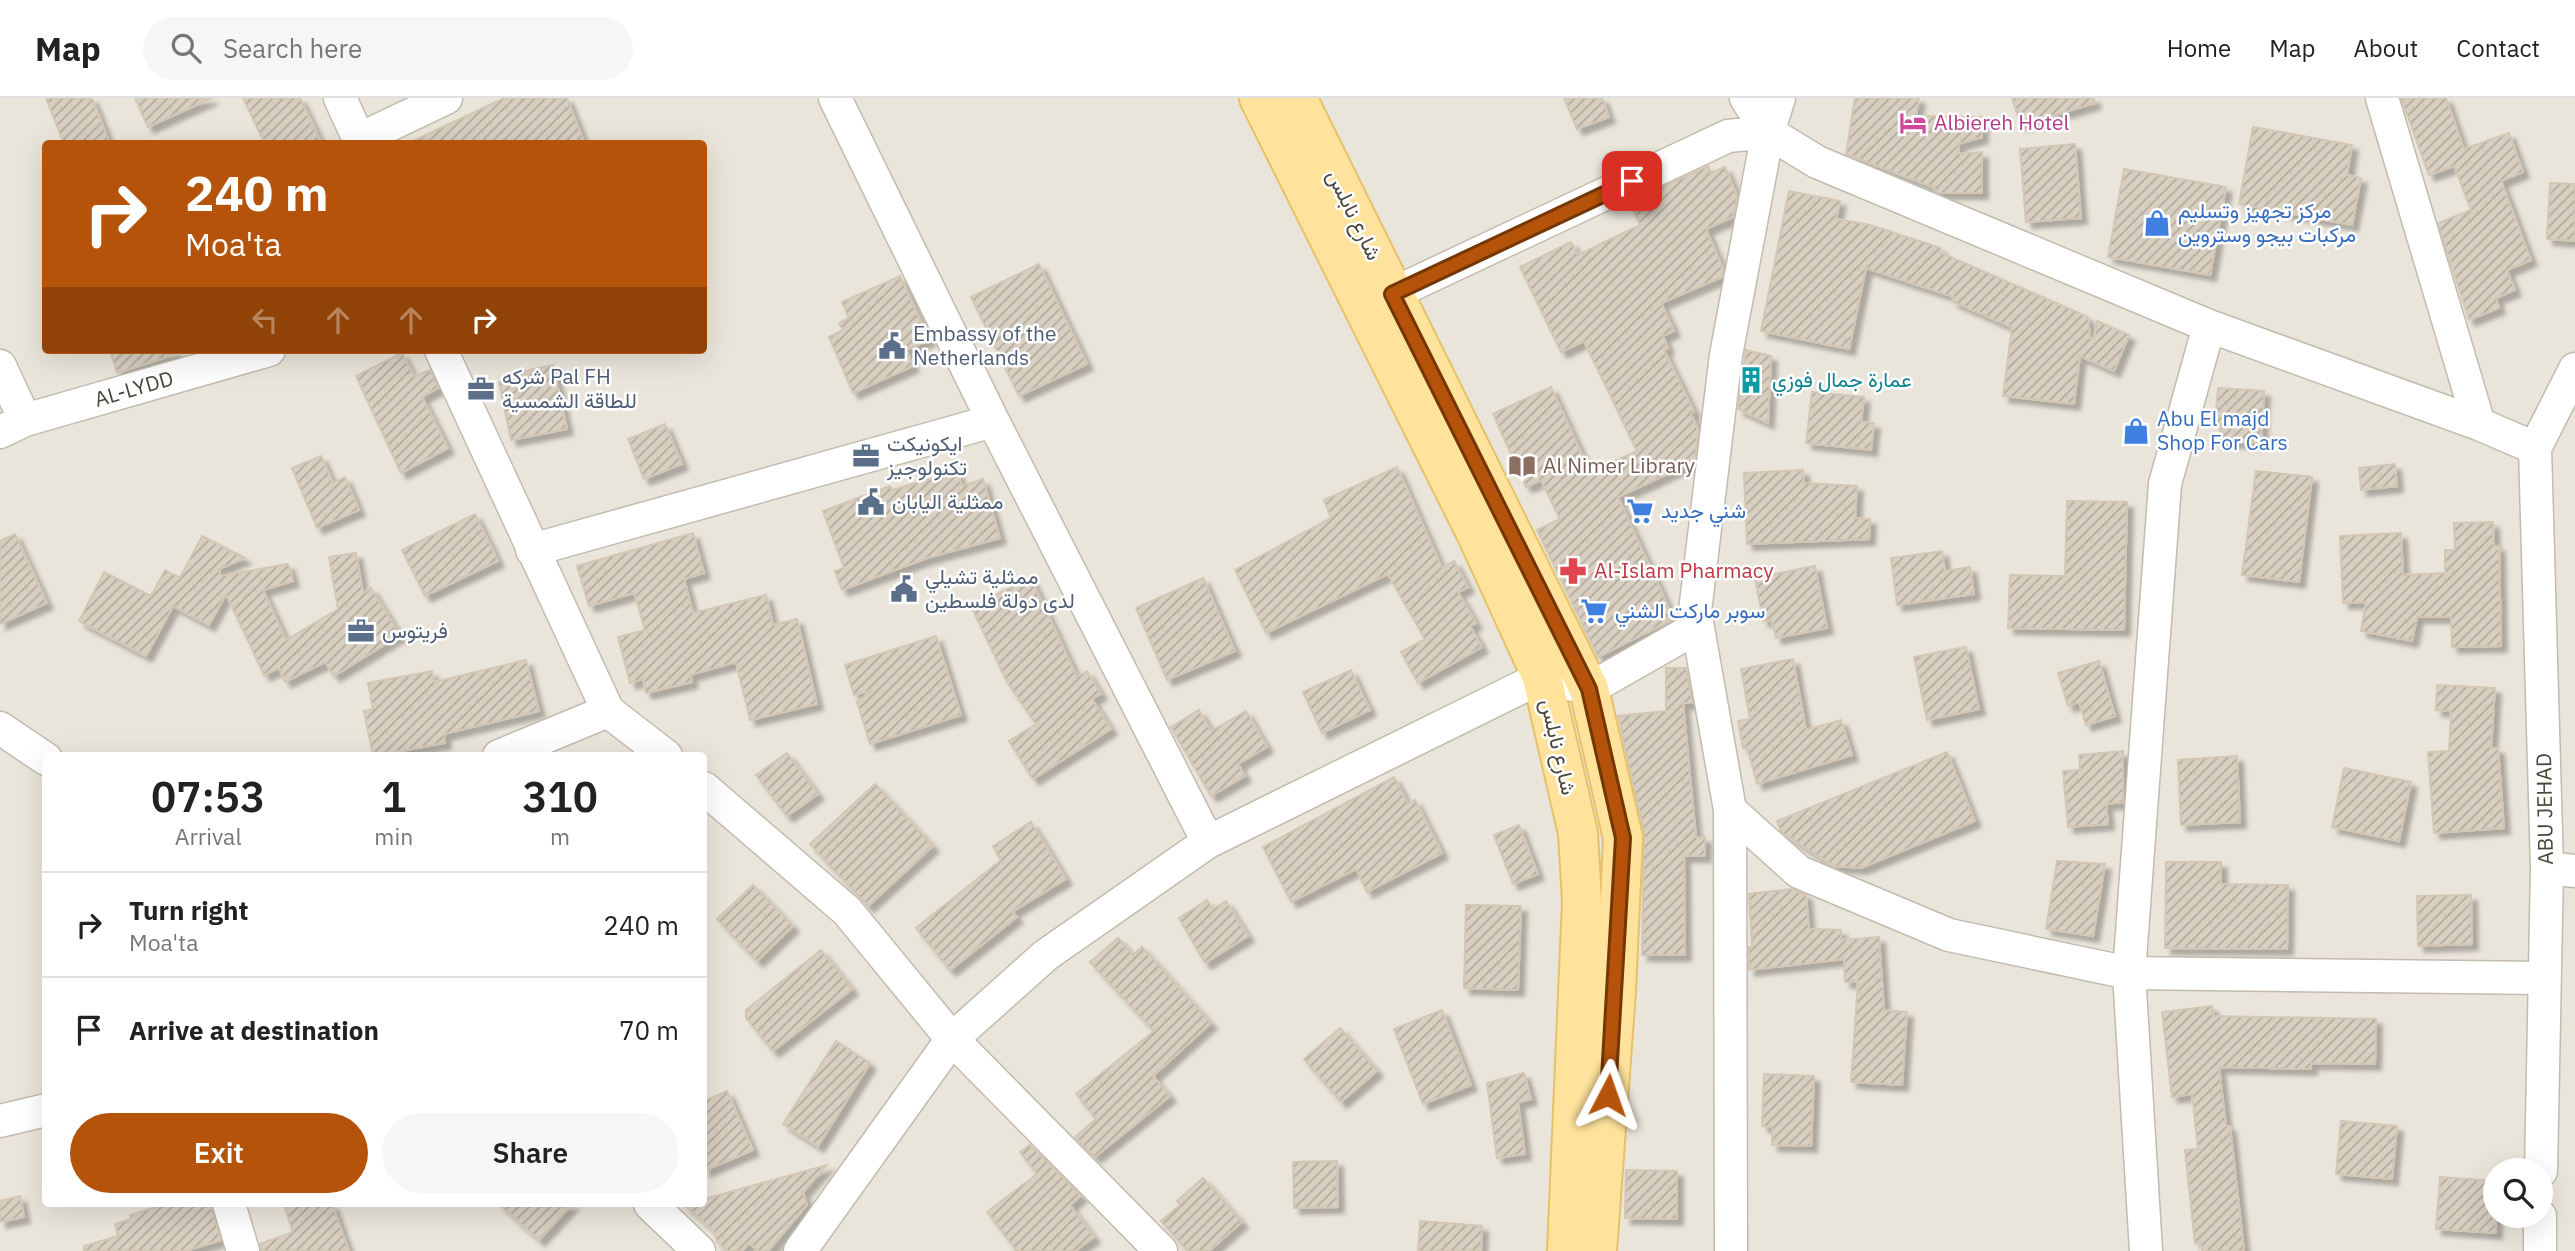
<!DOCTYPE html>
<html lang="en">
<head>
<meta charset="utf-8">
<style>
  :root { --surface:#fff; --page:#f6f6f6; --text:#222; --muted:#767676; --line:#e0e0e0; --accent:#b45309 }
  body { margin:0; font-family:"IBM Plex Sans",Vazirmatn,sans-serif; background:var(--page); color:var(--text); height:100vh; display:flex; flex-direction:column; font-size:26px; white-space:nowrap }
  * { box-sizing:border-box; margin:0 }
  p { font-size:23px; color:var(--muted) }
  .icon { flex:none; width:38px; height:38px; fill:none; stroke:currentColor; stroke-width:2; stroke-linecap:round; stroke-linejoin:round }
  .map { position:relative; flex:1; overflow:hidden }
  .panel { position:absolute; left:42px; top:654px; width:665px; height:455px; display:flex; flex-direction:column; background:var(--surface); border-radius:7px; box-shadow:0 7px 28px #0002 }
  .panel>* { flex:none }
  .hud { position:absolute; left:42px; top:42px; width:665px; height:214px; border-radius:7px; box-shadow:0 7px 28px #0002; background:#b45309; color:#fff; overflow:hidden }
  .tools { position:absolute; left:2483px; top:1060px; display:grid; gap:14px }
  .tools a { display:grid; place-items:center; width:70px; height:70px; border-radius:50%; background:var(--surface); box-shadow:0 7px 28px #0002; font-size:35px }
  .pin { position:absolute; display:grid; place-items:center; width:60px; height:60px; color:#fff; margin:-30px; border-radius:14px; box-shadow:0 4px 10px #0006 }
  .me { position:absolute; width:77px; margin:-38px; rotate:4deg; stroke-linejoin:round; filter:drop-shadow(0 0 5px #0008) }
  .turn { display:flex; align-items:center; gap:24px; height:147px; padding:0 28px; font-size:32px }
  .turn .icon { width:91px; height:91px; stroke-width:2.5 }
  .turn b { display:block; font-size:49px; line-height:60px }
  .lanes { display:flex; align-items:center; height:66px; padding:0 28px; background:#0003; justify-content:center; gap:35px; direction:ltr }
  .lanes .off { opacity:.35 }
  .eta { display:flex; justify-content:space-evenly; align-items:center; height:119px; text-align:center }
  .eta b { font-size:42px; font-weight:600; line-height:49px }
  .button { display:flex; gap:14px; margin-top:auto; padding:14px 28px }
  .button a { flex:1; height:80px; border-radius:42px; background:var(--accent); color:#fff; font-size:28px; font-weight:600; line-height:80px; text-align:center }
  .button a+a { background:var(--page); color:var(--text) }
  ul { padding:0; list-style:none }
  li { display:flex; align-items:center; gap:21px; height:105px; padding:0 28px; border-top:2px solid var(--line) }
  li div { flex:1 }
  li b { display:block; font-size:26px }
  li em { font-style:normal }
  header { display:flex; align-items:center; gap:42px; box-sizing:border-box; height:98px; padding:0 35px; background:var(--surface); border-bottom:2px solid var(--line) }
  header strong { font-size:33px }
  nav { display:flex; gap:38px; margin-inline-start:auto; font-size:24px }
  .search { width:490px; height:63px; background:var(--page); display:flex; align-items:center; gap:18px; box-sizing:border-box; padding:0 24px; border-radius:38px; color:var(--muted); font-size:26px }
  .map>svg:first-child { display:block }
  .residential { fill:#eae5da; fill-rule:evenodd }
  .building { fill:url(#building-hatch); stroke:#d3c7b4; stroke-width:2; filter:url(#shadow) }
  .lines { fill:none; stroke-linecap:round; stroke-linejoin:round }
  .minor-casing { stroke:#c2bbae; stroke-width:35 }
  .major-casing { stroke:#e6c16a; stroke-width:42 }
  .minor { stroke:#fff; stroke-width:32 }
  .major { stroke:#ffe39c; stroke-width:38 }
  .route-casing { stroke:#753606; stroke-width:18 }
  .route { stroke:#b45309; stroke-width:12 }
  .labels { text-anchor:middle; stroke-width:5; stroke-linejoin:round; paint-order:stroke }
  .hotel-label { font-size:21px; fill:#b23c85; stroke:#fff; text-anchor:start }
  .shop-label { font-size:21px; fill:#366cbe; stroke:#fff; text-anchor:start }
  .street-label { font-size:21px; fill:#4b4439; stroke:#fff }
  .service-label { font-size:21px; fill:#4e5e75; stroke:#fff; text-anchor:start }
  .culture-label { font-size:21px; fill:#0d838f; stroke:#fff; text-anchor:start }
  .education-label { font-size:21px; fill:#785e54; stroke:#fff; text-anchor:start }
  .health-label { font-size:21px; fill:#be3a42; stroke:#fff; text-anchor:start }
</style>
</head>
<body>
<header>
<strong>Map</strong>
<div class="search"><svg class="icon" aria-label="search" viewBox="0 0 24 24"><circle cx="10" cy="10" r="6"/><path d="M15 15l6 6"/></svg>Search here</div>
<nav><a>Home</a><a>Map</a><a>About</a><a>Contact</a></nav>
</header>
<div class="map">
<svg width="2575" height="1153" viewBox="0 0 2575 1153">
  <defs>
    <pattern id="building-hatch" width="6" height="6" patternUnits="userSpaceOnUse" patternTransform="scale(1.75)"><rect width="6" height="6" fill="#d8cfc1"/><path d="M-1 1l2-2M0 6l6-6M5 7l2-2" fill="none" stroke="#b1aa9e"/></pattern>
    <filter id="shadow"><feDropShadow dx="6" dy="6" stdDeviation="2" flood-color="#0004"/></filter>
  </defs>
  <rect width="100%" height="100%" fill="#f6f3ec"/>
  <path class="residential" d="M0 0H2575V1153H0ZM46 46H704V252H46ZM46 658H704V1106H46ZM2496 1073H2541V1118H2496Z"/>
  <path class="building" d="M46 0H92L110 46H64Z
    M135 0H212L148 29Z
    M243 0H300L322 46H265Z
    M504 0H567L585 46H407Z
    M1564 0H1602L1609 19 1577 31Z
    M1855 0H1919L1916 18 1982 19V39L1958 46 1959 56 1982 54V95H1938L1933 89 1846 56Z
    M2012 0H2094L2095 5 2021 27Z
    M2401 0H2446L2464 51 2509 35 2523 74 2501 83 2531 162 2507 172 2515 192 2496 200 2499 210 2469 222 2438 125 2471 112 2454 68 2429 77Z
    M2253 29 2352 47 2347 77 2361 80 2352 127 2239 106Z
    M2075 46 2081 120 2026 124 2020 51Z
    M1708 68 1711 75 1725 69 1737 98 1733 119 1706 131 1723 171 1722 179 1661 205 1674 233 1663 238 1668 250 1664 252 1694 314 1691 316 1698 332 1695 363 1618 399 1674 521 1598 559 1537 432 1560 421 1541 382 1526 389 1493 316 1551 289 1590 374 1637 353 1584 243 1561 254 1520 169 1571 144 1578 157 1640 127 1630 104Z
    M2124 71 2226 89 2210 177 2108 159Z
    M2550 85 2575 86V143L2547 141Z
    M1789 93 1840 103 1836 121 1870 127 1941 150 1939 154 2088 219 2090 240 2094 241 2097 223 2129 237 2114 273 2080 258 2074 306 2003 298 2012 229 1952 203 1954 199 1866 170 1849 251 1761 233Z
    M1039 166 1087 266 1019 298 971 199Z
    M900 178 929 242 906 252 913 268 853 295 829 239 843 232 839 225 849 220 842 204Z
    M110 252H175L176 256 117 275Z
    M1746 252 1771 258 1768 325 1738 311Z
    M402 255 414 278 430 272 438 290 422 299 448 350 401 375 356 278Z
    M553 267 567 331 511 342 499 284 517 281 516 275Z
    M2218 290 2264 293 2261 345 2220 343 2221 326H2215Z
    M1812 294 1864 299 1861 324 1874 325 1871 352 1806 345Z
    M665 326 682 366 644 381 628 341Z
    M321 358 333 385 345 379 359 412 317 430 292 370Z
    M2395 366 2397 388 2361 392 2359 370Z
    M1397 369 1442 470 1454 463 1468 489 1458 494 1476 525 1470 528 1482 549 1418 585 1401 554 1425 541 1388 476 1266 535 1235 472 1331 420 1324 402Z
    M1803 372 1804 385 1857 388 1855 420 1870 421 1869 441 1747 446 1744 375Z
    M957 373 962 388 983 381 1000 440 927 460 842 492 835 473 844 470 823 413 890 388 892 392Z
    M2256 373 2312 379 2299 484 2242 477Z
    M2067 403 2127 404 2124 532 2008 530 2010 477 2065 478Z
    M475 416 498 463 425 498 402 452Z
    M2493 424 2494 448H2499L2501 548 2452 549 2451 519H2417L2412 543 2361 533 2366 504 2343 505 2340 438 2401 435 2403 477 2445 475V452H2455L2454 425Z
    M693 435 704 475 684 481 693 515 766 497 773 527 797 521 817 606 750 622 736 564 690 577 692 584 646 595 643 581 630 585 618 539 645 532 634 495 589 508 577 468Z
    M15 436 47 505 0 526V443Z
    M202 438 245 460 219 471 220 478 288 466 293 483 263 492 286 542 338 511 329 459 356 455 363 495 371 490 400 537 334 578 325 564 285 584 279 570 264 577 226 496 209 527 173 508 146 558 79 523 104 474 151 498 165 472 180 480Z
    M1942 453 1945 473 1970 469 1974 496 1897 507 1891 460Z
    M1815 468 1827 530 1776 540 1772 522 1763 523 1755 480Z
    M1031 480 1077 579 1087 573 1101 596 1092 601 1111 631 1033 681 1009 643 1036 626 1007 584 971 508Z
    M1203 480 1235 553 1167 582 1136 510Z
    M936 538 961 617 870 646 857 604 873 592 854 597 845 567Z
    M1966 549 1979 611 1927 622 1914 559Z
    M1793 561 1806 632 1841 622 1852 657 1757 686 1747 649 1743 650 1738 623 1750 621 1741 571Z
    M526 562 539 613 444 636 445 645 373 658 364 613 373 611 368 585 432 573 434 584Z
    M2099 563 2115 618 2086 627 2079 604 2068 608 2058 575Z
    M1666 570H1686L1693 605H1683L1696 739H1705V758H1684L1685 857H1642L1644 735 1618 618 1666 613Z
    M1351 572 1370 612 1322 635 1303 594Z
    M2437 587 2495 590 2491 650H2498L2504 730 2434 735 2428 654 2449 653 2451 613 2436 612Z
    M1199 612 1211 633 1246 613 1267 649 1238 666 1245 678 1211 698 1171 629Z
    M2123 653V704L2106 706 2108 726 2068 729 2063 673 2080 672 2079 657Z
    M1947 654 1975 723 1861 770 1834 768 1781 734 1777 723Z
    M787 655 818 696 787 718 756 677Z
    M2237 658 2240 724 2181 727 2178 662Z
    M2344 670 2411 684 2399 743 2332 729Z
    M1394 679 1408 706 1415 702 1442 755 1367 794 1356 771 1291 804 1263 749Z
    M875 686 933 748 868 808 810 746Z
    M1031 724 1066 781 1012 814 1017 819 950 872 916 830 1001 762 993 748Z
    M1519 727 1538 776 1513 786 1494 737Z
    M2057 763 2105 766 2093 838 2046 831Z
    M2166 764H2221V786L2288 787 2287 851 2165 850Z
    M753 787 793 828 757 863 717 821Z
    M1792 791 1806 797 1809 831 1841 832V842L1879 839 1884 912 1907 914 1902 987 1851 984 1858 883 1845 884 1844 861 1749 872V849H1752L1749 796Z
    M2471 797 2472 846 2418 848 2417 798Z
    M1207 802 1213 811 1226 803 1248 838 1205 865 1179 820Z
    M1466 807 1521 808 1518 892 1464 890Z
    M1118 840 1133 857 1142 849 1211 925 1153 978 1170 998 1095 1059 1075 1039 1096 1021 1076 996 1154 933 1090 864Z
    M821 852 852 891 773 953 746 920V912Z
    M2212 908 2213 918 2376 921 2375 966 2311 965V971L2219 969 2226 1028H2230L2244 1153H2202L2201 1144 2195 1145 2185 1052 2198 1051 2192 996 2172 999 2162 914Z
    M1442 912 1471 987 1423 1006 1394 931Z
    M1340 930 1377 973 1341 1004 1304 961Z
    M836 943 870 965 818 1048 783 1026Z
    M1524 975 1531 1001 1518 1004 1525 1056 1497 1060 1487 985Z
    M1764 976 1814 978 1811 1048 1772 1047V1029L1762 1028Z
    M727 993 753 1052 704 1073V1003Z
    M2341 1023 2397 1028 2392 1081 2336 1076Z
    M1030 1047 1081 1098 1070 1107 1094 1139 1075 1153H1017L987 1114 1037 1076 1020 1054Z
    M1337 1063 1338 1109 1294 1110 1293 1064Z
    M827 1067 803 1094 807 1107 768 1153H758L749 1145 742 1153H728L717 1144 714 1133 683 1106H704V1101Z
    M1626 1072 1677 1073V1121L1625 1120Z
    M2440 1079 2496 1083V1135L2436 1131Z
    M1203 1080 1242 1124 1209 1153H1188L1161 1123 1180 1107 1177 1103Z
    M20 1098 24 1119 0 1124V1103Z
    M165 1106H210L221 1142 185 1153H84V1148L118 1138 115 1126 131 1121 130 1117Z
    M295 1106H332L349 1153H261L260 1146 293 1134 285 1110Z
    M499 1106H572L539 1142Z
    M1420 1123 1482 1128 1481 1153H1418Z"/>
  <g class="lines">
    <defs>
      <path id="minor" d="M340 0 361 46
        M835 0 993 323 1208 744
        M1746 0 1768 34 1817 64 2209 228 2479 326 2535 350
        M2382 0 2479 326
        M360 41 446 0
        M1373 205 1728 38 1768 34
        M441 252 608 613 666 658
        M0 268 25 322
        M0 334 25 322 269 252
        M532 452 993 323
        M0 630 46 661
        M499 658 608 613
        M704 690 847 813 952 941 1161 1153
        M1730 712 1799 774 1949 837 2129 875 2543 880
        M2547 770 2575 773
        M0 1023 46 1012
        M2541 1073 2547 770 2535 350 2575 271
        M229 1106 243 1153
        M650 1106 699 1153
        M800 1153 952 941 1046 857 1208 744 1542 579 1589 591 1696 530
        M1731 1153 1730 712 1695 513 1726 257 1768 34 1779 0
        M2146 1153 2129 875 2165 386 2209 228
        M2540 1153V1118"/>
      <path id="major" d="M1259 0 1478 439 1542 579 1578 735 1582 803 1567 1153
        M1297 0 1589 591 1623 740 1616 893 1597 1153"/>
    </defs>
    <use href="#minor" class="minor-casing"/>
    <use href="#major" class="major-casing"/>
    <use href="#minor" class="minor"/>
    <use href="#major" class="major"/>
  </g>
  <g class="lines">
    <defs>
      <path id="route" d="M1608 997 1623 740 1589 591 1392 196 1632 83"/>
    </defs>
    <use href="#route" class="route-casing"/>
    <use href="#route" class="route"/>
  </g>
  <defs>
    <symbol id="hotel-bare" viewBox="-9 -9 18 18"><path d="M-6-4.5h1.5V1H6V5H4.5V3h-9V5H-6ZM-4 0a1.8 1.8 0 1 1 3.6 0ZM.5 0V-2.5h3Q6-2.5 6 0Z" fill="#d1479c" stroke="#fff" stroke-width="2.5" paint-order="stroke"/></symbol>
    <symbol id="shop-bare" viewBox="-9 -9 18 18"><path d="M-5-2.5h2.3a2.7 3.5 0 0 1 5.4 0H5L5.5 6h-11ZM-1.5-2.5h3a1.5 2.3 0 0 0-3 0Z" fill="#3f7fe0" stroke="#fff" stroke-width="2.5" paint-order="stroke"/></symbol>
    <symbol id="civic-bare" viewBox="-9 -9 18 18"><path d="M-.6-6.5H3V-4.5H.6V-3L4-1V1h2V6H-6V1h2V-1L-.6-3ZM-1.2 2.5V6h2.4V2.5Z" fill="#5c6f8a" stroke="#fff" stroke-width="2.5" paint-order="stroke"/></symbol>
    <symbol id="building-bare" viewBox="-9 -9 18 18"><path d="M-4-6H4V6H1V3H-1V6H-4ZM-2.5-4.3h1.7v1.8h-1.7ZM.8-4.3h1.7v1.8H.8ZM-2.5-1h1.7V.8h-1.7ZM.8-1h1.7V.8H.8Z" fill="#0f9aa8" stroke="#fff" stroke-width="2.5" paint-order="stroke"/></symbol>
    <symbol id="office-bare" viewBox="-9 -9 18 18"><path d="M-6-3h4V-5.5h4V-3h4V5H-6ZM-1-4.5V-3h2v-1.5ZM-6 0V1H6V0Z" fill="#5c6f8a" stroke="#fff" stroke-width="2.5" paint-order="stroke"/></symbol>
    <symbol id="library-bare" viewBox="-9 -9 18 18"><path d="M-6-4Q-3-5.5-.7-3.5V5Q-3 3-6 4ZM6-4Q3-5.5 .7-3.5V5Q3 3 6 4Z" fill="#8d6e63" stroke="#fff" stroke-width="2.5" paint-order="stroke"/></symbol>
    <symbol id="supermarket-bare" viewBox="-9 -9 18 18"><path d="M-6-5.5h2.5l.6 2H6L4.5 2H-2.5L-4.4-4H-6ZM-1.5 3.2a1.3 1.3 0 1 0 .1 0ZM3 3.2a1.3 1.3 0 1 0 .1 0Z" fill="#3f7fe0" stroke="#fff" stroke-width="2.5" paint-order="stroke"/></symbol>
    <symbol id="pharmacy-bare" viewBox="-9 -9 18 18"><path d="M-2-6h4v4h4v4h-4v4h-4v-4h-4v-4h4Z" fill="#e0444e" stroke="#fff" stroke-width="2.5" paint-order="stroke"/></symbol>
  </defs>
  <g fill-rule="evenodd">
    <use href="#hotel-bare" x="1894" y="6" width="38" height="38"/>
    <use href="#shop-bare" x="2138" y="106" width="38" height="38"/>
    <use href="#civic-bare" x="873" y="229" width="38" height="38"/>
    <use href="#building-bare" x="1732" y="263" width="38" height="38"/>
    <use href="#office-bare" x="462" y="272" width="38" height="38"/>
    <use href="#shop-bare" x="2117" y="314" width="38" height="38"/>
    <use href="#office-bare" x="847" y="339" width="38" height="38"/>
    <use href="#library-bare" x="1503" y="349" width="38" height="38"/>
    <use href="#civic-bare" x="852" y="385" width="38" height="38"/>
    <use href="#supermarket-bare" x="1621" y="394" width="38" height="38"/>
    <use href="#pharmacy-bare" x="1554" y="454" width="38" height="38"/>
    <use href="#civic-bare" x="885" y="472" width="38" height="38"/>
    <use href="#supermarket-bare" x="1575" y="494" width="38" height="38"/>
    <use href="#office-bare" x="342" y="514" width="38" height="38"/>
  </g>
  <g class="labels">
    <g class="hotel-label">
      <text x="1934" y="32">Albiereh Hotel</text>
    </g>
    <g class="shop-label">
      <text x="2178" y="120">مركز تجهيز وتسليم<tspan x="2178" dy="24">مركبات بيجو وستروين</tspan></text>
      <text x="2157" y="328">Abu El majd<tspan x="2157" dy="24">Shop For Cars</tspan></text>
      <text x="1661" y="420">شني جديد</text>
      <text x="1615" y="520">سوبر ماركت الشني</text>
    </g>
    <g class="street-label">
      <text transform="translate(1354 117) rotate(64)" y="7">شارع نابلس</text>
      <text transform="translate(134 291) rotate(-16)" y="7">AL-LYDD</text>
      <text transform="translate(1558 649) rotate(77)" y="7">شارع نابلس</text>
      <text transform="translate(2545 711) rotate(-91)" y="7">ABU JEHAD</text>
    </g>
    <g class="service-label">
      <text x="913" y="243">Embassy of the<tspan x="913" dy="24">Netherlands</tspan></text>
      <text x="502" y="286">شركه Pal FH<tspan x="502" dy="24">للطاقة الشمسية</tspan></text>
      <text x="887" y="353">ايكونيكت<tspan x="887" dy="24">تكنولوجيز</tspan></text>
      <text x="892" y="411">ممثلية اليابان</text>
      <text x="925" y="486">ممثلية تشيلي<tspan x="925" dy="24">لدى دولة فلسطين</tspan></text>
      <text x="382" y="540">فريتوس</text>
    </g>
    <g class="culture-label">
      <text x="1772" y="289">عمارة جمال فوزي</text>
    </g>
    <g class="education-label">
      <text x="1543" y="375">Al Nimer Library</text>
    </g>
    <g class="health-label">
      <text x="1594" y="480">Al-Islam Pharmacy</text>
    </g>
  </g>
</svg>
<div class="tools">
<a><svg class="icon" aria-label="search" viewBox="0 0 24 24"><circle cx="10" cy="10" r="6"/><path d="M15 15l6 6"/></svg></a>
</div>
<div class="pin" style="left:1632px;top:83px;background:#d93025"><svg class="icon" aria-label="arrive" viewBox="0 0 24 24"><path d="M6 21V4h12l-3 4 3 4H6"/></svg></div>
<svg class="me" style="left:1608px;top:997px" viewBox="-20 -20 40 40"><path d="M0-17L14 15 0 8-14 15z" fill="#b45309" stroke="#fff" stroke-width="4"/></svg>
<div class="hud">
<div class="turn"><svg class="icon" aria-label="right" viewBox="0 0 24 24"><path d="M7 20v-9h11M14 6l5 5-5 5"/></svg><div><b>240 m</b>Moa'ta</div></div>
<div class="lanes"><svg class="icon off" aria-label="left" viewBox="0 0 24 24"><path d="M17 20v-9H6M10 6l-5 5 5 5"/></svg><svg class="icon off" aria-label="ahead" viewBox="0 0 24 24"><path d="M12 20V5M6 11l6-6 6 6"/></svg><svg class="icon off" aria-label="ahead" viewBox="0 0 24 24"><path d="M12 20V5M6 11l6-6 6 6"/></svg><svg class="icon" aria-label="right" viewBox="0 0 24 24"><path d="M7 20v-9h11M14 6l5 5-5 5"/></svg></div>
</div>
<section class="panel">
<div class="eta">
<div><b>07:53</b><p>Arrival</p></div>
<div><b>1</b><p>min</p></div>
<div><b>310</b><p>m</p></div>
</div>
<ul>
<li><svg class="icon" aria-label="right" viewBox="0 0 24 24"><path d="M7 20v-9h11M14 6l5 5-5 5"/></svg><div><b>Turn right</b><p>Moa'ta</p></div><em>240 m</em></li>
<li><svg class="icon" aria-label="arrive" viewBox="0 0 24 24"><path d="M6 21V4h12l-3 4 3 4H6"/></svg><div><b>Arrive at destination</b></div><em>70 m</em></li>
</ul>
<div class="button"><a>Exit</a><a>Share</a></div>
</section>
</div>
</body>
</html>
